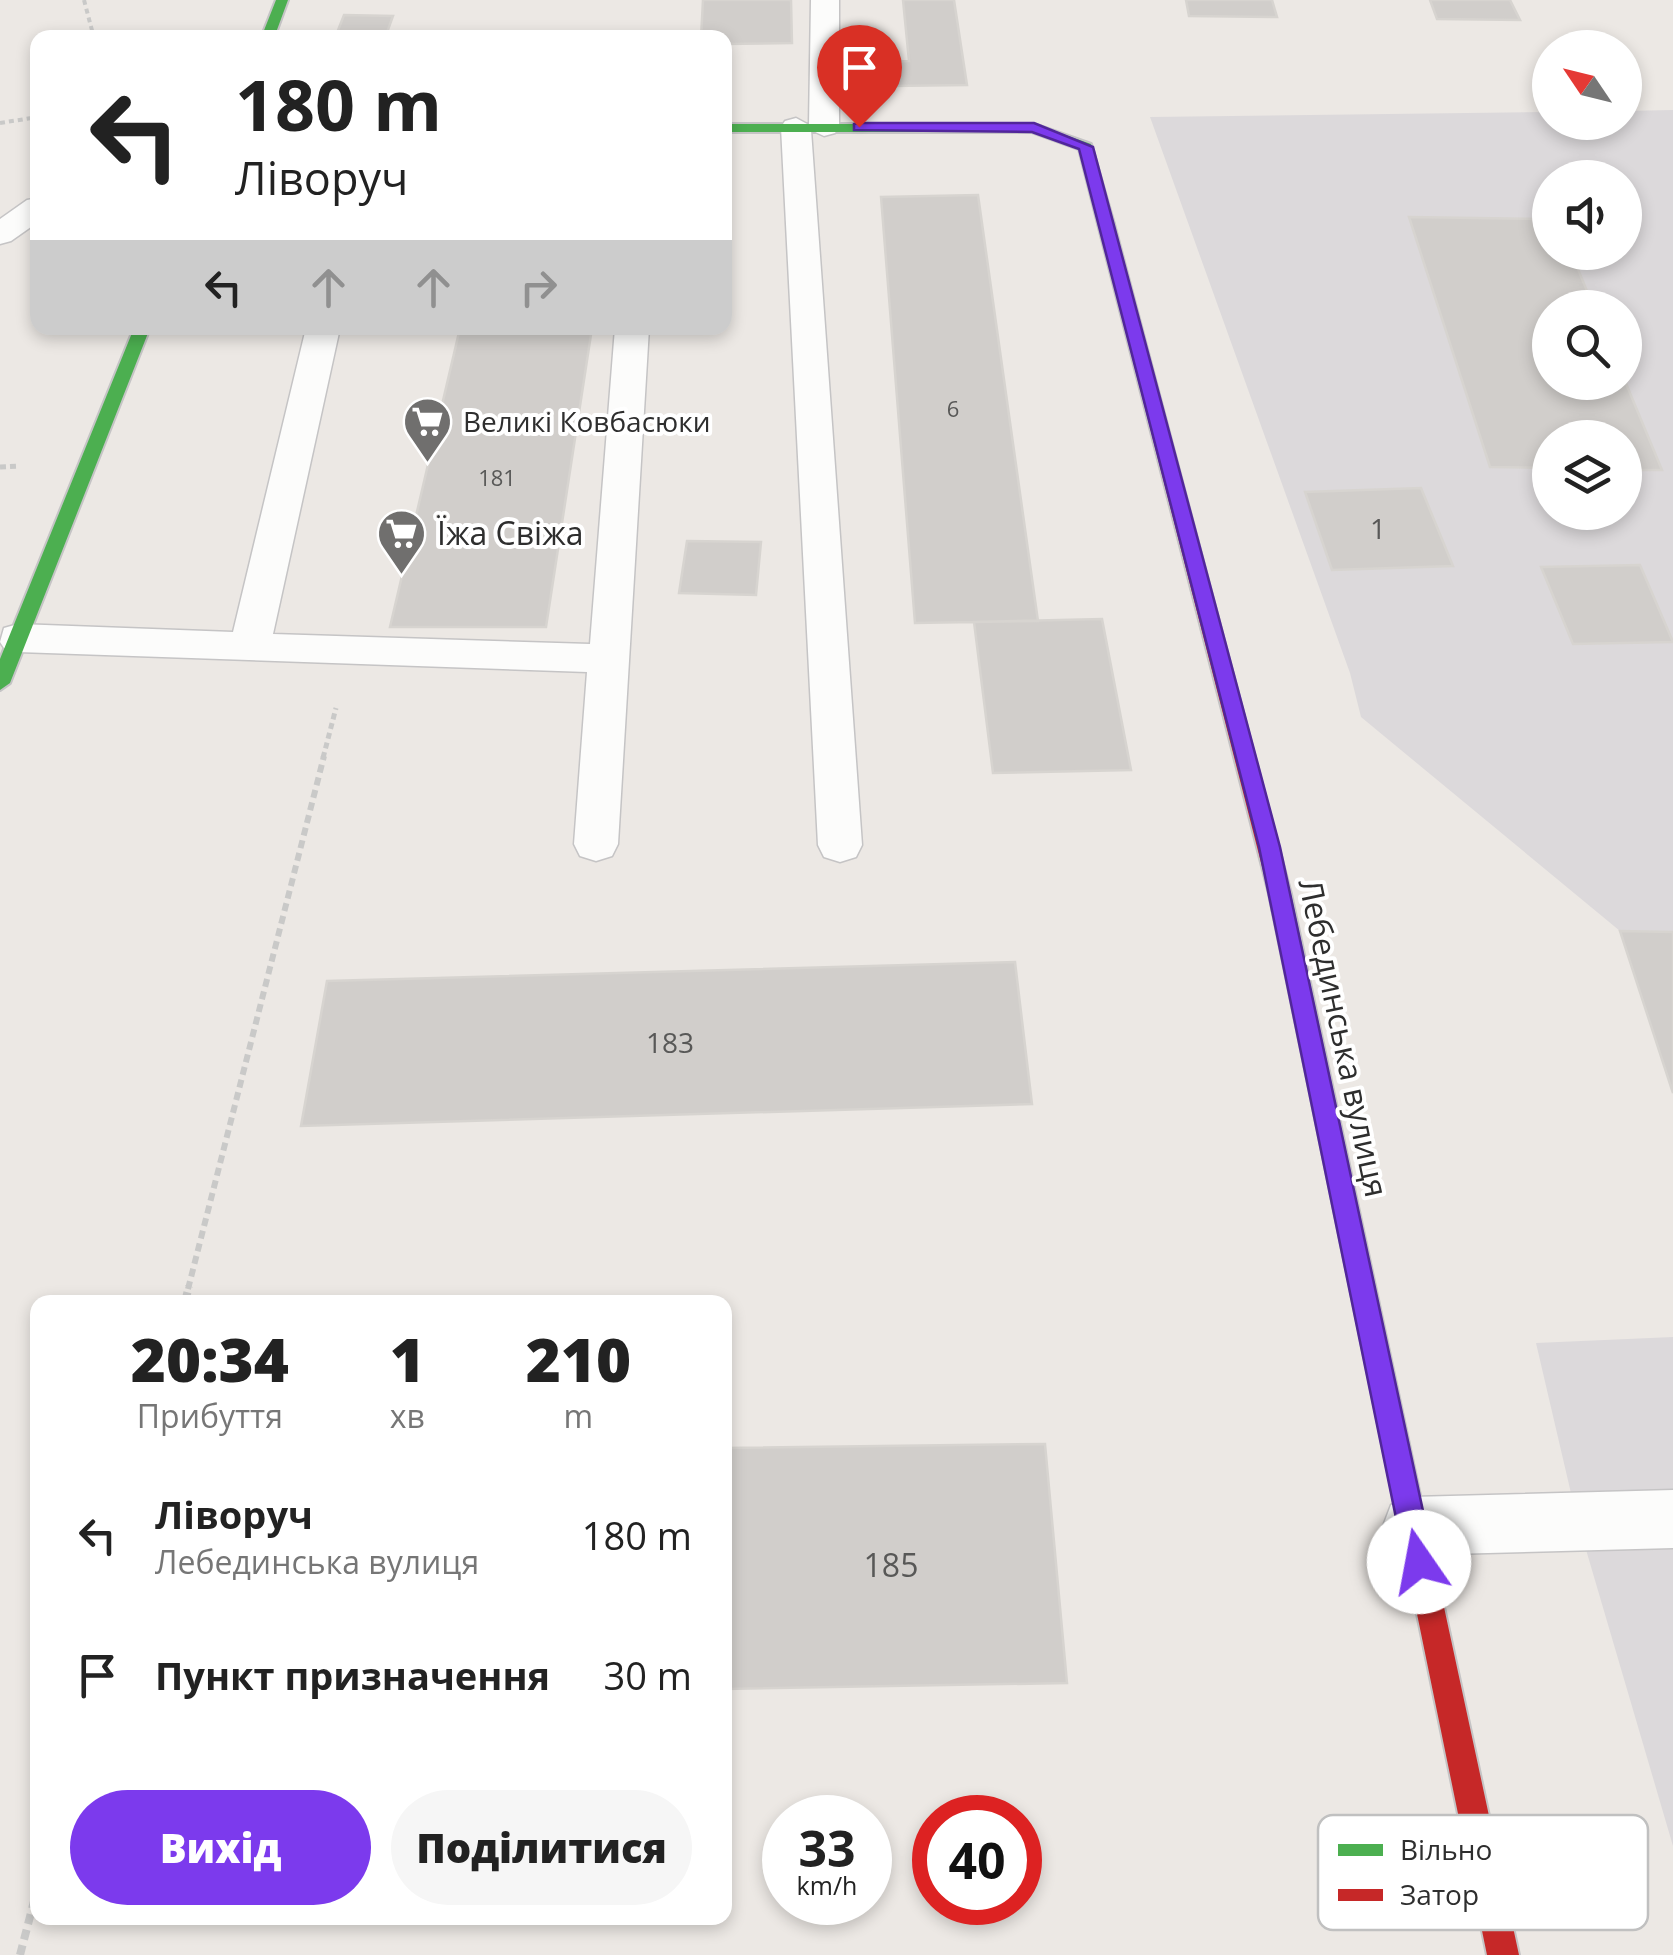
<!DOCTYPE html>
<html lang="uk">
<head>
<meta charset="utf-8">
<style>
  :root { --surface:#fff; --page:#f6f6f6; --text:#222; --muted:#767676; --accent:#7c3aed }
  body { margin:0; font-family:"Open Sans",sans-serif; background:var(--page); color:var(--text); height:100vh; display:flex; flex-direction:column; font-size:38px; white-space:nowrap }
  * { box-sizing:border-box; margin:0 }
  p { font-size:32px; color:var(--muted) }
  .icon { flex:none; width:55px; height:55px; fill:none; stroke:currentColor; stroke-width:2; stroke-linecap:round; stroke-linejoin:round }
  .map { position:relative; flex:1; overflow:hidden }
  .drawer { position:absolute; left:30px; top:1295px; width:702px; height:630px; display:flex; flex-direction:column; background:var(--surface); border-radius:20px; box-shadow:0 5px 15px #0003 }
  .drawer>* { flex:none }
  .hud { position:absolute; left:30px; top:30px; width:702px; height:305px; border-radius:20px; box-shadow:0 5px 15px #0003; background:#fff; color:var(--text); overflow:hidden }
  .needle { width:65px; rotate:305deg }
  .fabs { position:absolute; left:1532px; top:30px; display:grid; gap:20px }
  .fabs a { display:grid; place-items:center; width:110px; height:110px; border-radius:50%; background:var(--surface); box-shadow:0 5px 15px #0003; font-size:50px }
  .speed { position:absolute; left:762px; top:1795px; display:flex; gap:20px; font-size:50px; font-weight:700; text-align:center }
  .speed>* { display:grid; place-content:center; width:130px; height:130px; border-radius:50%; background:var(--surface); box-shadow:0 5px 15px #0003; line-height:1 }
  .speed small { font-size:25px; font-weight:400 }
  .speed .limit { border:15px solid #d22; background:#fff; color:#111 }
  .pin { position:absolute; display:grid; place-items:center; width:85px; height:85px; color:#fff; margin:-102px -42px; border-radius:50% 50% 50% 0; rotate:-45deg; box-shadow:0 0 10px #0007 }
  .pin .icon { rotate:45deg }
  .me { position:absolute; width:110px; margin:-55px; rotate:348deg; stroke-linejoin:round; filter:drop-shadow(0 0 8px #0008) }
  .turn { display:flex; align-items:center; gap:35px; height:210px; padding:0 40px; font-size:45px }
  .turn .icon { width:130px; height:130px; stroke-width:2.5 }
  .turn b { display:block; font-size:70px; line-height:85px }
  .lanes { display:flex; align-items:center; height:95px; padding:0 40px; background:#0003; justify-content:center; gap:50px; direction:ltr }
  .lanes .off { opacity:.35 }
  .eta { display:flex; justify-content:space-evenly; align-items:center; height:170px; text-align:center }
  .eta b { font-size:60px; font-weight:800; line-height:70px }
  .cta { display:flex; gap:20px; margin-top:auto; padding:20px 40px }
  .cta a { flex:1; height:115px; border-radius:60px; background:var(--accent); color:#fff; font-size:40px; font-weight:800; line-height:115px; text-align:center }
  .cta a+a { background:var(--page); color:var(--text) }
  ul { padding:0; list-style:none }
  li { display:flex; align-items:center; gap:30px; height:140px; padding:0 40px }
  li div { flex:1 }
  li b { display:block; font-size:38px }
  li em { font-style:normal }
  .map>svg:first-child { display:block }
  .industrial { fill:#dcd9db; fill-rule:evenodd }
  .building { fill:#d1cecb; stroke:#d7d4d0; stroke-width:2.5 }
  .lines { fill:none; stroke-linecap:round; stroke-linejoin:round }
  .lane-casing { stroke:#c5c4c5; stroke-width:3 }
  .fast-casing { stroke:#c5c4c5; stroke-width:4 }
  .jam-casing { stroke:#c5c4c5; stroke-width:4 }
  .path-far3 { stroke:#c9c9c8; stroke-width:4; stroke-dasharray:5 4; stroke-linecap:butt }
  .path-far2 { stroke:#c9c9c8; stroke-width:5; stroke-dasharray:6 4; stroke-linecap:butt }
  .path-far1 { stroke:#c9c9c8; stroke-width:6; stroke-dasharray:8 5; stroke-linecap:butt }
  .path { stroke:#c9c9c8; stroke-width:8; stroke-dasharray:10 6; stroke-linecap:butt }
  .lane { fill:#fcfcfb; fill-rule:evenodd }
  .fast { fill:#4caf50; fill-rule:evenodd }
  .jam { fill:#c62828; fill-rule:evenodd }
  .route { fill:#7c3aed; stroke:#51269a; stroke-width:2.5 }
  .labels { text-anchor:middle; stroke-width:8; stroke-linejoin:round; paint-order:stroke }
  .far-number-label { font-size:22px; fill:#585857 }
  .far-poi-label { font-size:28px; fill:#2e2e2e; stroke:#fff; text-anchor:start }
  .number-label { font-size:28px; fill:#585857 }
  .poi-label { font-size:32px; fill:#2e2e2e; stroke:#fff; text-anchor:start }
  .street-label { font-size:32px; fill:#2e2e2e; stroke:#fff }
  .near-number-label { font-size:32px; fill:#585857 }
  .key { fill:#fff; stroke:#c0c0c0; stroke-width:2.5 }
  .key-label { font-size:28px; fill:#2e2e2e }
</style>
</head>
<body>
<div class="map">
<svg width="1673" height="1955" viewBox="0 0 1673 1955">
  <rect width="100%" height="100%" fill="#ece8e4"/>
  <path class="industrial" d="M1673 110V1093L1620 931 1361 717 1350 673 1150 117 1550 112V122H1625V111ZM1550 178H1625V252H1550ZM1550 308H1625V382H1550ZM1550 438H1625V512H1550Z
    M1673 1337V1846L1577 1519 1536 1343Z"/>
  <path class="building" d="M703 0H791L792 43 725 44V38H701Z
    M903 0H954L967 85 892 86 889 62 909 61Z
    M1186 0H1272L1277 17 1189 16Z
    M1430 0H1510L1520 20 1437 19Z
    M344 15 393 16 385 38H335Z
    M978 195 1038 621 915 623 881 197Z
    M1409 217 1550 219V252H1571L1594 308H1550V382L1625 381 1662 470H1625V438H1550V468L1490 467Z
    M460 328H592L546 627H390Z
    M1421 488 1453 566 1332 570 1305 492Z
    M687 541 761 542 756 595 679 593Z
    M1640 565 1673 642 1573 644 1541 567Z
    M1102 619 1131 770 993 773 974 622Z
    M1620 931 1673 932V1093Z
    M1015 962 1032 1104 301 1126 327 981Z
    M1045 1444 1067 1683 725 1689V1448Z"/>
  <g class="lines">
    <defs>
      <path id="lane" d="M811 0H839V127L835 133 824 136 811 130 862 845 856 857 840 862 824 857 818 845 781 127 785 121 796 118 809 125Z
        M38 198V222L11 241 0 244V219L27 200Z
        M306 328H340L273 634 590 644 615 328H649L618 844 612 856 596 861 580 856 574 844 587 672 18 652 4 648 0 642 4 628 18 624 233 632Z
        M1673 1490V1548L1412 1555 1391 1547 1383 1526 1391 1505 1412 1497Z"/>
      <path id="fast" d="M276 0H288L274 38H261Z
        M725 124H1034L1091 144 1114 224 1106 229 1098 224 1079 149 1032 132H725Z
        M134 328H150L10 683 0 690V659Z
        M1280 886 1291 894 1436 1570 1432 1580 1422 1584 1412 1580 1408 1570 1269 894Z"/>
      <path id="jam" d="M1106 219 1114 224 1291 894 1280 902 1269 894 1098 224Z
        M1422 1556 1432 1560 1436 1570 1519 1955H1487L1408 1570 1412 1560Z"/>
    </defs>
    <use href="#lane" class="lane-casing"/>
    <use href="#fast" class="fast-casing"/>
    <use href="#jam" class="jam-casing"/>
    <path class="path-far3" d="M84 0 94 38
      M0 123 38 117"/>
    <path class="path-far2" d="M0 467 19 466
      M323 758 336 708"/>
    <path class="path-far1" d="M188 1289 324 756"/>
    <path class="path" d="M185 1302 189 1286
      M20 1955 38 1886"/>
    <use href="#lane" class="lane"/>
    <use href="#fast" class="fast"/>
    <use href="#jam" class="jam"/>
  </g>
  <path class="route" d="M859 123H1034L1093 147 1280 847 1434 1562 1429 1573 1419 1577 1409 1573 1405 1562 1259 847 1079 149 1032 132 854 130V124Z"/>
  <defs>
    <symbol id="supermarket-pin" viewBox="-11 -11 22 30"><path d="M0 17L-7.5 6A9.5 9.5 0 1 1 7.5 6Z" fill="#706f6e" stroke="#fff"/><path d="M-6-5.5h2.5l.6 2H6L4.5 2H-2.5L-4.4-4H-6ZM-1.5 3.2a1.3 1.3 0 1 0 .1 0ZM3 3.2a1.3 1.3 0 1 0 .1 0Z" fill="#fff"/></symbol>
  </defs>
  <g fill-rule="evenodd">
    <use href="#supermarket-pin" x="400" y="394" width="55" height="75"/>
    <use href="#supermarket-pin" x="374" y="506" width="55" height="75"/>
  </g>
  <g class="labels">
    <g class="far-number-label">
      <text x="953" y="417">6</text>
      <text x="497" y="486">181</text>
    </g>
    <g class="far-poi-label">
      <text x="463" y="432">Великі Ковбасюки</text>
    </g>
    <g class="number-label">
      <text x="1378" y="539">1</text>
      <text x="670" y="1053">183</text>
    </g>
    <g class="poi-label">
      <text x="437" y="545">Їжа Свіжа</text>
    </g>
    <g class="street-label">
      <text transform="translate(1343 1038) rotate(78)" y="11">Лебединська вулиця</text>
    </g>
    <g class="near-number-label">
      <text x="891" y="1577">185</text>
    </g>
  </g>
  <rect x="1318" y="1815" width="330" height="115" rx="15" class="key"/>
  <rect x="1338" y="1844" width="45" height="12" fill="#4caf50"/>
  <rect x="1338" y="1889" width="45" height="12" fill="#c62828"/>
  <g class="key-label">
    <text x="1400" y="1860">Вільно</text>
    <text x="1400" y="1905">Затор</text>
  </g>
</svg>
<div class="fabs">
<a><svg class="needle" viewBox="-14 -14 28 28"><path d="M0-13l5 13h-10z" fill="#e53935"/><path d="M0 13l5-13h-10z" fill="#767676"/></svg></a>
<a><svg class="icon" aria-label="sound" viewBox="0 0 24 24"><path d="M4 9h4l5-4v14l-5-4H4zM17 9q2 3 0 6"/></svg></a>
<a><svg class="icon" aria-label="search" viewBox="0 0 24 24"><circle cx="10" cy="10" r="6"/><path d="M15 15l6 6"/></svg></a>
<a><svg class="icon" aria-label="layers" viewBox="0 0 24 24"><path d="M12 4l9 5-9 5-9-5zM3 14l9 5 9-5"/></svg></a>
</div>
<div class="speed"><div>33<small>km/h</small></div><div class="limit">40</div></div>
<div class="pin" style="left:859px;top:127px;background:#d93025"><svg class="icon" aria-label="arrive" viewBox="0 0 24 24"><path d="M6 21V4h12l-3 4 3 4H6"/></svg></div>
<svg class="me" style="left:1419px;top:1562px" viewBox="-20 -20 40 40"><circle r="19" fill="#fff"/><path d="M0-13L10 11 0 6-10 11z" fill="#7c3aed"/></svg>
<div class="hud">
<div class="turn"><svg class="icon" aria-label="left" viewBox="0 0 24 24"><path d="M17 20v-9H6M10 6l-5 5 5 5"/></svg><div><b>180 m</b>Ліворуч</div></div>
<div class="lanes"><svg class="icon" aria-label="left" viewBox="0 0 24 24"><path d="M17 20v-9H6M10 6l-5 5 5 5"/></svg><svg class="icon off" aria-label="ahead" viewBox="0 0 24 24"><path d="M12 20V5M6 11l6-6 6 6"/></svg><svg class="icon off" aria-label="ahead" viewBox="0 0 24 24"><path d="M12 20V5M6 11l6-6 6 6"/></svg><svg class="icon off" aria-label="right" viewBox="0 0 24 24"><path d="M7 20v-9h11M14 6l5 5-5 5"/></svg></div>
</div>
<section class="drawer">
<div class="eta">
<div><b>20:34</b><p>Прибуття</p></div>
<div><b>1</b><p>хв</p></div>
<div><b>210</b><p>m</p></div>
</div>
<ul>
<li><svg class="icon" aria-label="left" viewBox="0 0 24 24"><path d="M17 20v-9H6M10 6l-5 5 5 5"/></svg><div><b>Ліворуч</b><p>Лебединська вулиця</p></div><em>180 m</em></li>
<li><svg class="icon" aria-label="arrive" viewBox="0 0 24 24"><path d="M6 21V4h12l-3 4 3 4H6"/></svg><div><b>Пункт призначення</b></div><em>30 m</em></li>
</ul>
<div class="cta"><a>Вихід</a><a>Поділитися</a></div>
</section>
</div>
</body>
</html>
